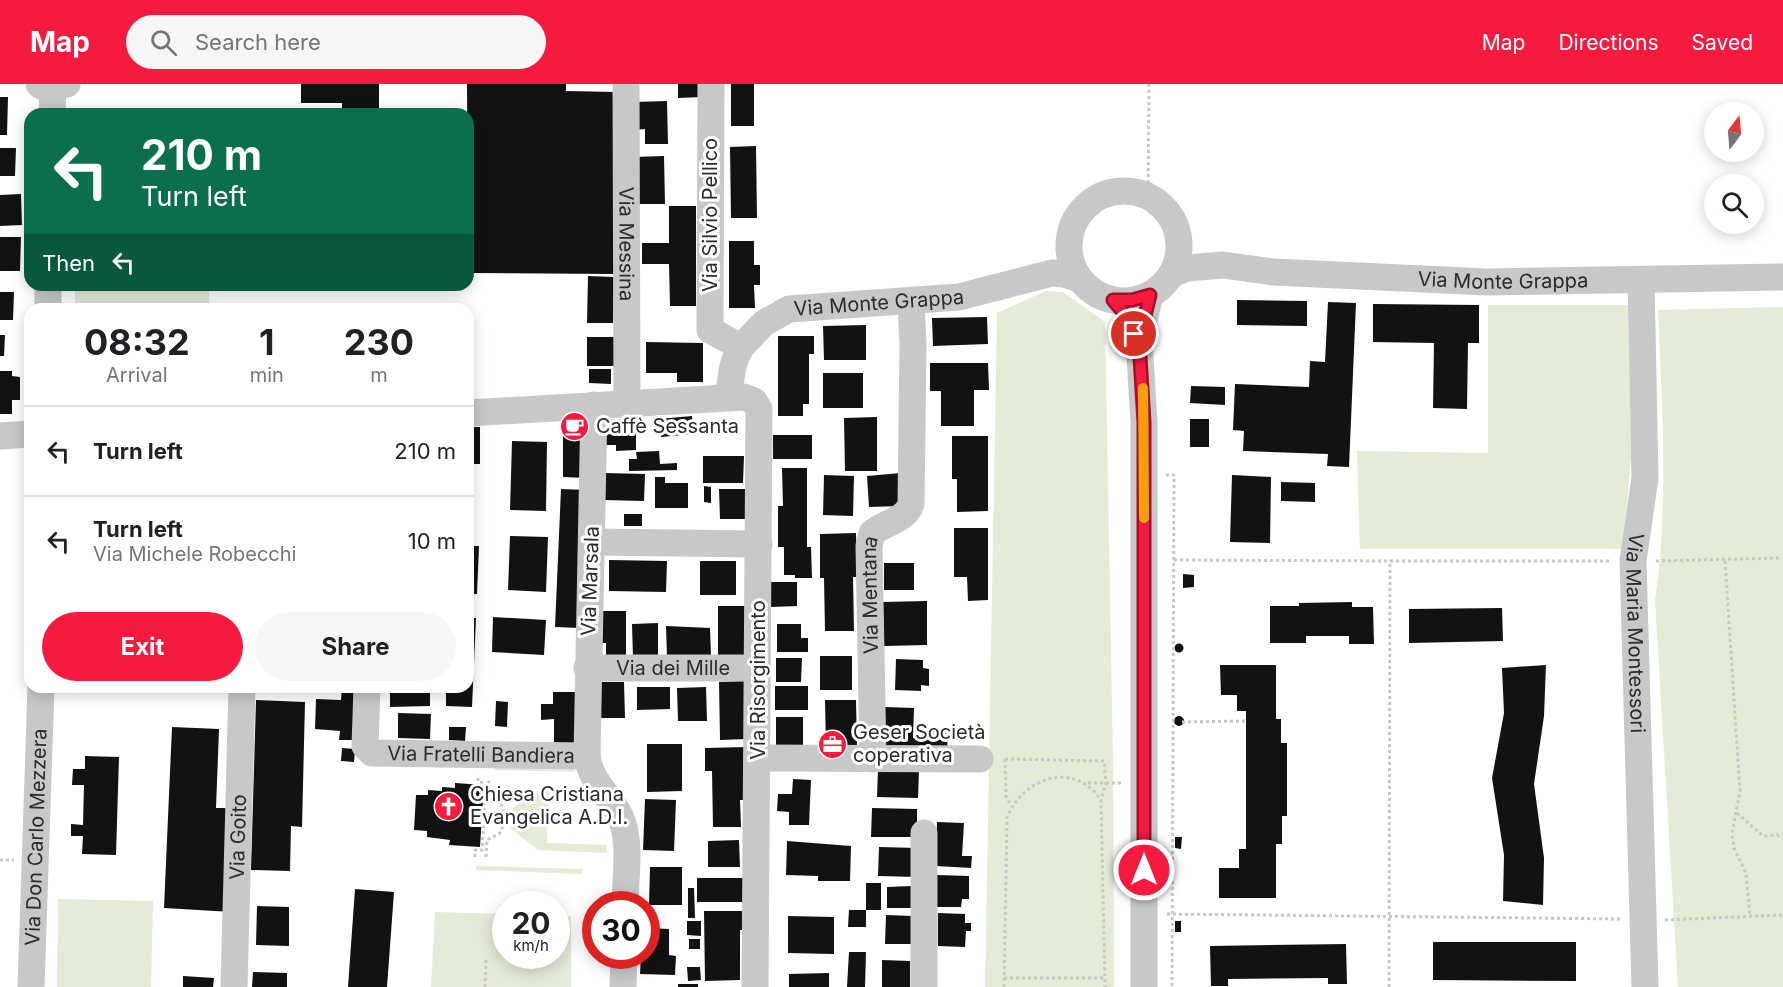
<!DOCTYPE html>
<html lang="en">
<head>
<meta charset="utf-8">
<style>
  :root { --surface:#fff; --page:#f6f6f6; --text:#202124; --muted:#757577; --line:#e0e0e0; --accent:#f61a3f }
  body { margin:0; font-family:Inter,sans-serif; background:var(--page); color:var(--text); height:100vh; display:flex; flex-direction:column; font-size:22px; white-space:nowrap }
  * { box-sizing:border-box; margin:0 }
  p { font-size:20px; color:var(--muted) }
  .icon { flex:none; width:33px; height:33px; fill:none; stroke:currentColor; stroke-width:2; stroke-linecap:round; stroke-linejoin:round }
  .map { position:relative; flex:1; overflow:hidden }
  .details { position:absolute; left:24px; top:219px; width:450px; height:390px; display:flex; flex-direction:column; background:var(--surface); border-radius:18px; box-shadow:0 3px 15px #0003 }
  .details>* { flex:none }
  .top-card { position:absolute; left:24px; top:24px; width:450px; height:183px; border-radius:18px; box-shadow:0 3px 15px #0003; background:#0b6e4f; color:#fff; overflow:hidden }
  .needle { width:39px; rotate:16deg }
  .controls { position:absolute; left:1704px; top:18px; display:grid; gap:12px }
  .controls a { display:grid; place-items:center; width:60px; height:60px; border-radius:50%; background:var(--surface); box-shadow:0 3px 15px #0003; font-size:30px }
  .speed { position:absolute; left:492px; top:807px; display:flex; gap:12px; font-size:30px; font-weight:700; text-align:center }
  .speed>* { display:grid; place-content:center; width:78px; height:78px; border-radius:50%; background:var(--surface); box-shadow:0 3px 15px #0003; line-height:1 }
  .speed small { font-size:15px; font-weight:400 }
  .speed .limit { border:9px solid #d22; background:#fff; color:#111 }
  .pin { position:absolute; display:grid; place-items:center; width:51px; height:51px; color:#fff; margin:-26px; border:3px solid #fff; border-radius:50%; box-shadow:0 2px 6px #0007 }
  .me { position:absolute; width:66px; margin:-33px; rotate:0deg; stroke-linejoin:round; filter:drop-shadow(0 0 4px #0008) }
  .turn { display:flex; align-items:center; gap:21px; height:126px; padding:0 18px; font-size:27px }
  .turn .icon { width:78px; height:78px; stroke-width:2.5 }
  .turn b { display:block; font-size:42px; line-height:51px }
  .then { display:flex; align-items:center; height:57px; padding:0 18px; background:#0003; gap:12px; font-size:22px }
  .eta { display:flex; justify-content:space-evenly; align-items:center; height:102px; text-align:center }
  .eta b { font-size:36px; font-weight:700; line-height:42px }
  .action { display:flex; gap:12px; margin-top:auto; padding:12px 18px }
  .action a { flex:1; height:69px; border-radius:36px; background:var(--accent); color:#fff; font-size:24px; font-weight:700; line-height:69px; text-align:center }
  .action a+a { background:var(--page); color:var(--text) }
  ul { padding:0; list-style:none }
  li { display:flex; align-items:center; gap:18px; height:90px; padding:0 18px; border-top:2px solid var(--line) }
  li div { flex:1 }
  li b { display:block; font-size:22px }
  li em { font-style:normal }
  header { display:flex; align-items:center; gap:36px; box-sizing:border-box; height:84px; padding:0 30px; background:var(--accent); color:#fff }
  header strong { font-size:28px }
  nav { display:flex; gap:33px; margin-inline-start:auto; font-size:21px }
  .search { width:420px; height:54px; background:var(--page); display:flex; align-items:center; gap:15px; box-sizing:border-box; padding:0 21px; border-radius:33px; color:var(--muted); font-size:22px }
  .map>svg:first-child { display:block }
  .green { fill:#e4ebd7 }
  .building { fill:#121212 }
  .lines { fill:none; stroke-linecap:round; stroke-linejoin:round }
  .path { stroke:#c8c8c8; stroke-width:3; stroke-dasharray:3 3; stroke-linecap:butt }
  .minor { stroke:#c8c8c8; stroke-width:27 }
  .route-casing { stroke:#a01129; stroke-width:15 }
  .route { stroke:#f61a3f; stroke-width:10 }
  .slow { stroke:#f59e0b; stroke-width:10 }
  .labels { text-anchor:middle; stroke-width:6; stroke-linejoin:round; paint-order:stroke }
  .street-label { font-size:20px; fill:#2b2b2b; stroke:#fff }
  .poi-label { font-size:20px; fill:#2b2b2b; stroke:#fff; text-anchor:start }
</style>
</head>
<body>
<header>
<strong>Map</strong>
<div class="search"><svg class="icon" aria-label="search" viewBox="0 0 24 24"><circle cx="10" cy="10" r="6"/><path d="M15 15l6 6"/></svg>Search here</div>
<nav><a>Map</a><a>Directions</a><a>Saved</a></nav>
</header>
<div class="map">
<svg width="1783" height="903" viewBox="0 0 1783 903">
  <rect width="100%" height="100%" fill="#fff"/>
  <path class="green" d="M75 201H209V225H75Z
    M1046 207 1063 208 1105 238 1113 675 1114 903H985L997 229Z
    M1488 221H1628L1631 374 1623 465H1360L1357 367 1488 369Z
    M1783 223V903H1678L1655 517C1669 420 1662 323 1658 226Z
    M495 682 574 684 575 688 494 686Z
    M539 707 587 708 592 715 548 713V726L539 733 512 732 511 725Z
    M513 737 539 738 547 744V759L606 761 607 769 538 766 510 744Z
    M476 782 582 785V790L476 786Z
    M58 815 153 817 151 903H57Z
    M435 828 505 830 506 872H556L557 831 571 832V903H431Z"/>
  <path class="building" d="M301 0H379V30H342V19H301Z
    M467 0H566V7L617 8 616 190 468 189Z
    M678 0H704V13L678 14Z
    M731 0H754V42H731Z
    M0 13H8L7 51H0Z
    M667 17 668 60H645V45L633 46V18Z
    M756 62 757 134H731L730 63Z
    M0 64H16L15 92H0Z
    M664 72 665 120H634L633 73Z
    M21 110 22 141 0 142V111Z
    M669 122H696V222H670L669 180H642V159H669Z
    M0 153H21L20 187H0Z
    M729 157H754V181H760V201H754L755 224H729Z
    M588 192 614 193 613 239H587Z
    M0 208H14L13 236H0Z
    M1237 216 1307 217V242L1237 241Z
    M1328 218 1356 219 1349 383 1327 382 1328 370 1243 367 1244 347 1233 346 1235 300 1309 303 1310 277 1325 278Z
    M1373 220 1479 221V259H1468L1467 325 1433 324 1434 259 1373 258Z
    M987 233 988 260 933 262 932 234Z
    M866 241V276H824L823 242Z
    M0 251H5L4 272H0Z
    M778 252H814V270H809V320H803V332H778Z
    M587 253H615V282H587Z
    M646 258 703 259V298H677V289H646Z
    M930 279H988L989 306H974V342H941V307H930Z
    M589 285H611V300L589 299Z
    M0 287H12V292L20 293V316H12V330H0Z
    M823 289H863V324H823Z
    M1191 302 1225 303V321L1190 319Z
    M692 332 694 350 661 353 659 335Z
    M877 333V387H845L844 334Z
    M636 335V366L616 367V361H605V336Z
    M1190 335H1209V363H1190Z
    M563 340H586V394L563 393Z
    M468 343H480V380H468Z
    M773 351H812V375H773Z
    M952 352H988V427L957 428V395H952Z
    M512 357 547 358 546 427 510 426Z
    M659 367 660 380 677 379V386L629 387V375H637L636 368Z
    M703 372H744L743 399H703Z
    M782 384H807V463H811L812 494H795V491H784V463H778V422H783Z
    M604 389 645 390 644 417 603 416Z
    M901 389 902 422 869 423 867 392Z
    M824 391 854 392 853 432 823 431Z
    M1232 391 1271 393 1270 459 1230 458Z
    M655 393H665V399H688V424H655Z
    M1281 398 1315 399V418L1281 417Z
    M704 402 711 403V419L704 418Z
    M561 405 586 406 580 544 555 543Z
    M719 405H746L747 435H720Z
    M468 407 471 408V424H468Z
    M624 430H642V442H624Z
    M954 444H988V516L968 517 967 493H954Z
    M856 449 857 493H853L854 547H825L824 494H820V450Z
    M510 452 548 453 546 508 508 506Z
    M468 462H479L477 510H468Z
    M609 476 667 477 666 508 609 507Z
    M700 477H736V511H700Z
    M884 479H914V506H884Z
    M1183 490 1194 491V503L1183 504Z
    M770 498H797V522L771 523Z
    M927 517V561L884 562 883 518Z
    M1352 518V523H1373L1374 560H1349V552H1306V559H1270V522H1299V519Z
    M718 522H746V573L718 572Z
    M1502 524 1503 557 1409 559V525Z
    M598 527H626V574H606V559H598Z
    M493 533 546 536 544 571 492 568Z
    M468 534H476L472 623 446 622V603H468Z
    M658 539V574H633L632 540Z
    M777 540H801V554H808V568H777Z
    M666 542 710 544 711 572 667 574Z
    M1174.5 564a4.5 4.5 0 1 1 9 0a4.5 4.5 0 1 1-9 0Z
    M820 572H852V606H820Z
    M776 574H802L801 598H776Z
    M896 575 923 576V584L929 585V602L921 601V607L895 606Z
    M1220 581H1276V635H1281V659H1287V732H1282V760H1276V814H1219V784H1239V765H1246V627H1237V611H1221Z
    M1546 581 1544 632 1534 700 1544 774 1543 821 1503 817 1504 771 1492 694 1504 629 1502 584Z
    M745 597 747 655 720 656 719 598Z
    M595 598H624L625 634H595Z
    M775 602H808V626H775Z
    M342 603H355L353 656H339L340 647 315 645 316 615 341 616Z
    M390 603H430V622L390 623Z
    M637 603H670V625L637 626Z
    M706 603 707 637H678L677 604Z
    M553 608H577V660H554V635L541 636V620H553Z
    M256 616 305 618 302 743 291 742 290 787 251 786Z
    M825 616H856L857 663H826Z
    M496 617 508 618 507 643 495 642Z
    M885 623 914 624 913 654H920V644L948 645 947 667 884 665Z
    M398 629 431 630 430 655 398 654Z
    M1174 637a5 5 0 1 1 10 0a5 5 0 1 1-10 0Z
    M776 633H803V667L776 666Z
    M172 643 219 645 216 724H231L232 828 164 824Z
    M449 643H466L465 657 449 656Z
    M647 660H682V707L647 708Z
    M747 663V716H740L741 743H713L712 687H705V664Z
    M342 664 355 665 354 678 341 677Z
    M85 672 119 673 116 771 82 770 83 752H71V740L83 741 84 701H72L73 685H85Z
    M878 686H919L918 714 877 713Z
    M793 695 811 696 809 741H789V728L777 727 778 710H792Z
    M455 699 484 701 480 763 449 761 450 756 427 753V747L414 746 416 711H428V706L442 707V703L455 704Z
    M645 715 676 716 674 767 643 766Z
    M872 724 917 725V753H871Z
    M937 738 964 739 962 772H972L971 784 936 782Z
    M1175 753H1182L1181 765 1175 764Z
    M739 756 740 783H708V757Z
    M787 757 851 762 850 797H818V792L786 791Z
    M879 763 917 764 916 793 878 792Z
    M650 783H682V821H649Z
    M937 791 969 792V815H962L961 823H937Z
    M697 794H747V818H697Z
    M866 799H881V826H866Z
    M911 802V824H887V803Z
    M688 804H694L695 834H688Z
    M355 805 394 808 387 903H348Z
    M257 822 289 823V862L256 861Z
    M849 826H866V843H848Z
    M704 827H747V846H740V896L705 897Z
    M938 829 965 830V839H971V847H966L965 863 938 862Z
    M886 831 913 832V860H885Z
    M788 832 834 833V870L788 869Z
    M687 837H701V852L687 851Z
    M1175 837H1181V848H1175Z
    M646 844 669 845V871L676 872 675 891 640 890 641 872H646Z
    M689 855H700V865H689Z
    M1433 858H1576V897L1433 896Z
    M1346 860 1347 900H1328V894L1228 895V902H1211L1210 862Z
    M849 868H866L865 903H847Z
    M882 876 910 877V903H882Z
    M687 883H700L701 896 688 897Z
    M253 888 287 889V903H252Z
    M829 889V903H789V890Z
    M183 892 214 894 213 903H183Z
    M678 900H698V903H678Z"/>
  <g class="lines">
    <path class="path" d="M1148 111 1149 0
      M1166 391H1174L1172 903
      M1174 476 1390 477
      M1656 477 1783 474
      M1725 477 1740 707 1732 749 1734 764 1746 789 1750 833
      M1182 638 1246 637
      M1005 675 1104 677 1106 699 1101 716
      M1005 675 1006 712 1011 722
      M478 694V698L485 699 484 733 547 736
      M1088 699H1123
      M1737 729 1763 752 1783 751
      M475 773V766H482L484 733
      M486 773 487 756 500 749 506 735 501 720 488 711 489 694
      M0 776H14
      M1167 830 1622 835
      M1665 836 1783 831
      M1004 894H1105
      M485 903 486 874
      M1004 903 1007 734C1023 693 1074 676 1101 716L1105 903
      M1389 903 1390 477H1610"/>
    <g class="minor">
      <path d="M39 0 41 2 67 0"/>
      <path id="s1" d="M626 0 627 320"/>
      <path d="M711 0 710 246 741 263C731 279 731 295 729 313"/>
      <path d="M52 30 53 2"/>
      <circle cx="1124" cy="162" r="55"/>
      <path id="s2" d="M1172 190 1187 184 1223 181 1273 188 1487 198 1783 193"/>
      <path id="s3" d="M1641 196 1645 394 1633 477 1645 903"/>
      <path d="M48 201V225"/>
      <path id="s4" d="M741 263 764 239 789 225 959 213 1052 189 1064 190 1079 195"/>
      <path d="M594 321 587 672C593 703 608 707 620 732 632 757 625 794 625 820"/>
      <path d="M468 329 744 313 754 317 759 325 755 903"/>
      <path d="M0 352 30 350"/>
      <path d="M592 458 759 460"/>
      <path id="s5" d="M587 584H758"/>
      <path id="s6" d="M367 603 365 662 372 669 587 672"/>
      <path d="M758 674 980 675"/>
      <path id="s7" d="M873 675 869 462 872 449C884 439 906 436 911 420L913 261 911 218"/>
      <path id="s8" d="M31 903 41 603"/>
      <path id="s9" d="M234 903 242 603"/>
      <path d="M623 903 624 872"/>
      <path d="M924 903V749"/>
      <path d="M1144 903V338L1139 257 1150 211"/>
    </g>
  </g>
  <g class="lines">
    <defs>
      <path id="route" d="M1134 250 1125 230 1113 216H1132L1150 211 1139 257 1144 338V786"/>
    </defs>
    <use href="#route" class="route-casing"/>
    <use href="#route" class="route"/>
    <path class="slow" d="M1143 304 1144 434"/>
  </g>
  <defs>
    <symbol id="cafe-disc" viewBox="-11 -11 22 22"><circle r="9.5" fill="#f61a3f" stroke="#fff"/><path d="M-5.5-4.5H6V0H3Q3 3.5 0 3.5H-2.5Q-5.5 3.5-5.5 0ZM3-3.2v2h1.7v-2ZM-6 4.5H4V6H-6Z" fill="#fff"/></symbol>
    <symbol id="office-disc" viewBox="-11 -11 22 22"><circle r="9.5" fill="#f61a3f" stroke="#fff"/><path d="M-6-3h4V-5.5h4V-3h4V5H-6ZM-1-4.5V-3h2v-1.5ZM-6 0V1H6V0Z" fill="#fff"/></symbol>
    <symbol id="church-disc" viewBox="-11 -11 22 22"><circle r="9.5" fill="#f61a3f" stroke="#fff"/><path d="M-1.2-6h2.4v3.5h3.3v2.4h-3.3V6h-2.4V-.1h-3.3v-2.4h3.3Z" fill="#fff"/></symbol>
  </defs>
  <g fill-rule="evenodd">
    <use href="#cafe-disc" x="558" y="326" width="33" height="33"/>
    <use href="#office-disc" x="816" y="644" width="33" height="33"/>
    <use href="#church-disc" x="432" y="706" width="33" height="33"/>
  </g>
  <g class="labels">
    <g class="street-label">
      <text transform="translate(710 131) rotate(-90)" y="7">Via Silvio Pellico</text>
      <text dy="7" stroke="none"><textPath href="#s1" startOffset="160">Via Messina</textPath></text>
      <text dy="7" stroke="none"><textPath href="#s2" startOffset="333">Via Monte Grappa</textPath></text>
      <text dy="7" stroke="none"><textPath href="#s4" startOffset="152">Via Monte Grappa</textPath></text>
      <text transform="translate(590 497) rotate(-88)" y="7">Via Marsala</text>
      <text dy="7" stroke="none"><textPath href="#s7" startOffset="164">Via Mentana</textPath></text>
      <text dy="7" stroke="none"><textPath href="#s3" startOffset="354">Via Maria Montessori</textPath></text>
      <text dy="7" stroke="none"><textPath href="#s5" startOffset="86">Via dei Mille</textPath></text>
      <text transform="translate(758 596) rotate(-90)" y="7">Via Risorgimento</text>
      <text dy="7" stroke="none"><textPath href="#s6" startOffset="178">Via Fratelli Bandiera</textPath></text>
      <text dy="7" stroke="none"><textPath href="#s8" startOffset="150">Via Don Carlo Mezzera</textPath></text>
      <text dy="7" stroke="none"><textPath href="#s9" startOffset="150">Via Goito</textPath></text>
    </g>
    <g class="poi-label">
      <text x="596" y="349">Caffè Sessanta</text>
      <text x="853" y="655">Geser Società<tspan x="853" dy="23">coperativa</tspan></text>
      <text x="470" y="717">Chiesa Cristiana<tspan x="470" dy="23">Evangelica A.D.I.</tspan></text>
    </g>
  </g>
</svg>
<div class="controls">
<a><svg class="needle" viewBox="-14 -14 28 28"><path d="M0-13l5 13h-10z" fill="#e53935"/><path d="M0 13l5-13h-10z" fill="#757577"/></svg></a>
<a><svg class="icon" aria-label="search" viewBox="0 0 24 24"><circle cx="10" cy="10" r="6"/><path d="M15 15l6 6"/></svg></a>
</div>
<div class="speed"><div>20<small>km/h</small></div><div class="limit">30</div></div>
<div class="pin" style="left:1134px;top:250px;background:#d93025"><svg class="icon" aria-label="arrive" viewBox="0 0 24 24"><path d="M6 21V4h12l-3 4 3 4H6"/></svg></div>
<svg class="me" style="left:1144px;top:786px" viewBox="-20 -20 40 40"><circle r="17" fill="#f61a3f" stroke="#fff" stroke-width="3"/><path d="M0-11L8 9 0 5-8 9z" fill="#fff"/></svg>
<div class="top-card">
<div class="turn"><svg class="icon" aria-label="left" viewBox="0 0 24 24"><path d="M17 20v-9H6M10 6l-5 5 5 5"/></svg><div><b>210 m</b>Turn left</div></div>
<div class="then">Then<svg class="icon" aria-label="left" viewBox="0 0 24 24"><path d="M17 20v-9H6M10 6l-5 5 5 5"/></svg></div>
</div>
<section class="details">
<div class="eta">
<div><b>08:32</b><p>Arrival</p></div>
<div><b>1</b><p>min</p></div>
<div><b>230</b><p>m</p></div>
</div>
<ul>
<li><svg class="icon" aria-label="left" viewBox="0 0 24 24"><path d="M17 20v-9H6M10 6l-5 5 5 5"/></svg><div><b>Turn left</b></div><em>210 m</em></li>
<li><svg class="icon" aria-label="left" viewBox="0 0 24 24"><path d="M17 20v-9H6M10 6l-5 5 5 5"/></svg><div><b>Turn left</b><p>Via Michele Robecchi</p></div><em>10 m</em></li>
</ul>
<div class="action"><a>Exit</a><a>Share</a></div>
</section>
</div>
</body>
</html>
